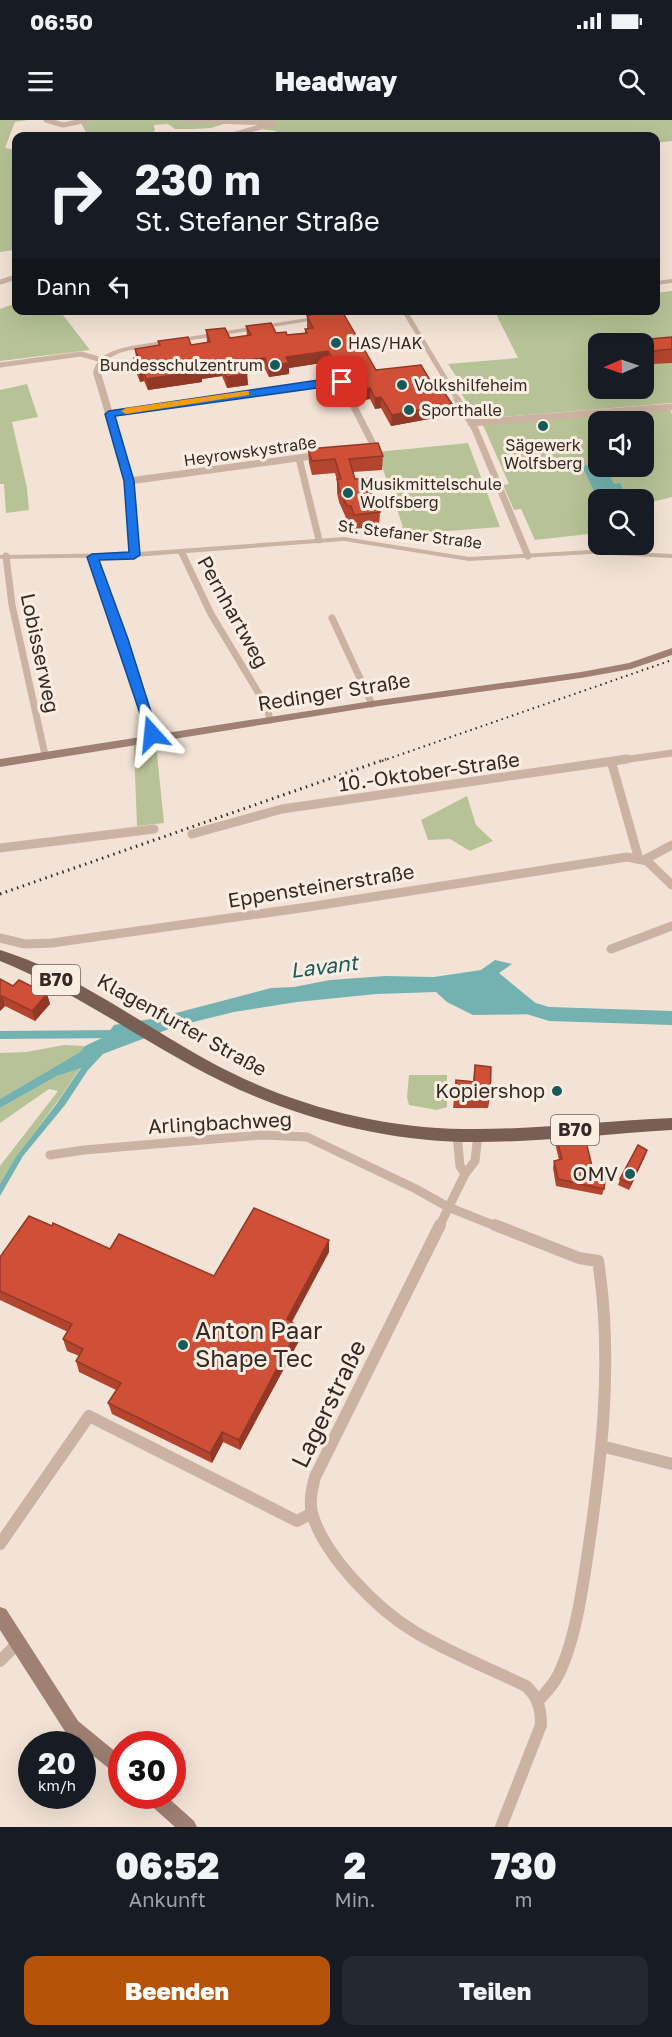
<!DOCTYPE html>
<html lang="de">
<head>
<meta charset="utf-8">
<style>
  :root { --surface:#171b24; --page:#242831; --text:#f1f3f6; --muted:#9ea1a6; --accent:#b45309 }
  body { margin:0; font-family:"Golos Text",sans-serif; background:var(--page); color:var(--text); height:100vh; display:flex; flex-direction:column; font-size:22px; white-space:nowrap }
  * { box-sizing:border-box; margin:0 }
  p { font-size:20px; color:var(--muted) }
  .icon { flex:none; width:33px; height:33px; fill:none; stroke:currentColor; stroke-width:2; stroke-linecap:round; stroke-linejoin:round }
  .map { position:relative; height:1707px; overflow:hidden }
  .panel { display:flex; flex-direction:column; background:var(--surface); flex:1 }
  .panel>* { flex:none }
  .top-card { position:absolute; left:12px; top:12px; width:648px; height:183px; border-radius:12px; box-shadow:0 6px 24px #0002; background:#171b24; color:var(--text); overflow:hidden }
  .needle { width:39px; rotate:268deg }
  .fabs { position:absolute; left:588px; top:213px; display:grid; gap:12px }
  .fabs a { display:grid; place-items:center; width:66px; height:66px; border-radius:12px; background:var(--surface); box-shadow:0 6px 24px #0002; font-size:30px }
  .speed { position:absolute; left:18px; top:1611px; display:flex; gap:12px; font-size:30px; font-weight:700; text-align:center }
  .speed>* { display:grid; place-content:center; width:78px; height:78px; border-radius:50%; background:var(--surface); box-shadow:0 6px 24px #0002; line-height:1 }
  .speed small { font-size:15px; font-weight:400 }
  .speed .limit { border:9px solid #d22; background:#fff; color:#111 }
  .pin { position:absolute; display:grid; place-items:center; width:51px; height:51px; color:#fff; margin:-26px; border-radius:12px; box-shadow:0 3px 9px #0006 }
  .me { position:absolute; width:66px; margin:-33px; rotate:342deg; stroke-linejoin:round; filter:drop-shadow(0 0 4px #0008) }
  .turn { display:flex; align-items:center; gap:21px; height:126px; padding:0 24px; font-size:27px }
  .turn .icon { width:78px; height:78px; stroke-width:2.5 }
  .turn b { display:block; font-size:42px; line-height:51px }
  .then { display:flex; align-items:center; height:57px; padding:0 24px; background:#0003; gap:12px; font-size:22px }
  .eta { display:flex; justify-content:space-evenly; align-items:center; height:102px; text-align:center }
  .eta b { font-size:36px; font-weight:800; line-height:42px }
  .action { display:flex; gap:12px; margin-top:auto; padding:12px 24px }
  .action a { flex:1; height:69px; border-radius:12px; background:var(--accent); color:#fff; font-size:24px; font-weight:800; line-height:69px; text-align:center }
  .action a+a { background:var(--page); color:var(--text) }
  .status { display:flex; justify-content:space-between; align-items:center; height:42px; padding:0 30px; background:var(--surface); direction:ltr }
  .status svg { height:16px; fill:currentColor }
  header { display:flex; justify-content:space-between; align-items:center; height:78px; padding:0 24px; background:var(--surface); font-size:27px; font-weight:800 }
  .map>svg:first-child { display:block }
  .green { fill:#b7c396; fill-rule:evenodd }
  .water { fill:#73b2b0 }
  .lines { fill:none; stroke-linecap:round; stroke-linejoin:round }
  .stream { stroke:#73b2b0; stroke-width:3 }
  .canal { fill:#73b2b0; fill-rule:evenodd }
  .river { fill:#73b2b0; fill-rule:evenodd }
  .minor-far3 { stroke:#cbb2a2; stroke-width:5 }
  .minor-far2 { stroke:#cbb2a2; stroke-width:7 }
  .minor-far1 { stroke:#cbb2a2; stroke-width:9 }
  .minor { stroke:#cbb2a2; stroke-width:12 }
  .tertiary { fill:#cbb2a2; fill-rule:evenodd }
  .secondary { fill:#9f8073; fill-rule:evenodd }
  .primary { fill:#795e54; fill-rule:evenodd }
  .rail-far1 { stroke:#352925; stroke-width:2; stroke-dasharray:1.5 4; stroke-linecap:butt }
  .rail { stroke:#352925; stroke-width:3; stroke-dasharray:1.5 4.5; stroke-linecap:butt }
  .wall { fill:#b3452f }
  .shaded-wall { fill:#923826 }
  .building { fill:#d05037; stroke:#923826; stroke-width:1.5 }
  .route { fill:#1a73e8; stroke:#114b97; stroke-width:1.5 }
  .slow { fill:#f59e0b }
  .poi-dot { fill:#175a59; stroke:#faeee3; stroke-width:2 }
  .labels { text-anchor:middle; stroke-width:6; stroke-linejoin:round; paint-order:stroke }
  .far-poi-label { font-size:16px; fill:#352925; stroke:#faeee3; text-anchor:start }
  .far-street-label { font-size:16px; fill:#352925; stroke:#faeee3 }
  .shield { fill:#faeee3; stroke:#70645e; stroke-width:1.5 }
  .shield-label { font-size:18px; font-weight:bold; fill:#352925 }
  .street-label { font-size:20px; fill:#352925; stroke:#faeee3 }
  .poi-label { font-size:20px; fill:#352925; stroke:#faeee3; text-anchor:end }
  .water-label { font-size:21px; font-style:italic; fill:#175a59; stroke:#faeee3 }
  .near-poi-label { font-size:24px; fill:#352925; stroke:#faeee3; text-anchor:start }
  .near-street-label { font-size:24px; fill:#352925; stroke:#faeee3 }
</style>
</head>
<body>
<div class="status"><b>06:50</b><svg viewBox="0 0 49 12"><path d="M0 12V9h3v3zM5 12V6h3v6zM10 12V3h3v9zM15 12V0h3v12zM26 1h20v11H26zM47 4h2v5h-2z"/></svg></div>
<header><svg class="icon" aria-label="menu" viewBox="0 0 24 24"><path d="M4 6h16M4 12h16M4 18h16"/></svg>Headway<svg class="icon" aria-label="search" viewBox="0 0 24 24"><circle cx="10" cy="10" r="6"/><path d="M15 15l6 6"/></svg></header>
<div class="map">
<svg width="672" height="1707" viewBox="0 0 672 1707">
  <rect width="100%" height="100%" fill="#f3e3d6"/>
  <path class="green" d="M0 0H28L15 2 5 28 16 30V130L0 132Z
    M91 0H672V21L656 23V16H273L276 11 253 8 264 1 227 3 211 8 194 9H175L168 4 154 5 155 10 149 16H152H88L81 3Z
    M672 171V283L477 299 455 263 460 262 448 244 518 238 496 194 532 190H656V173ZM598 224H644V268H598Z
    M16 183V190L78 191 63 195 90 230 0 241V189Z
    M27 264 38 297 12 302 27 368 29 390 6 393 4 364H0V270Z
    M670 290 672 294V377L644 384V380H598V394L595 396 598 401V413L535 420 521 389 514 390 503 365 509 364 483 305ZM598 302H644V346H598Z
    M468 323 500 407 384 416 357 413 403 407 377 332Z
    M156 624 164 703 137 706 134 626Z
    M467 676 476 705 493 721 470 731 450 719 428 720 421 700Z
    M64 925 85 926 80 932 0 979V933L26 932Z
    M81 947C55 987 25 1023 0 1064V1046L58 971 49 969 0 1003V988L57 956Z
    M409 955H447V987L437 990 409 985 407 977Z"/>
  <path class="water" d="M598 344V346L605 347 614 364 620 363 625 374 597 377 582 346Z
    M495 840 512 844 499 853 549 894 473 895 447 882 436 872 376 874 297 882 234 892 177 906 116 929 103 934 88 950 65 985 23 1036 0 1076V1064L16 1037 55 986 81 948 57 956 0 988V979L80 932 85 926 106 916 114 905 157 898 271 868 294 867 330 860 385 856 434 857 481 850Z"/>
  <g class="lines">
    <path class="stream" d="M149 893 171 896"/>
    <path class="canal" d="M119 910 123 911 124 914 123 917 119 918 0 919V911Z"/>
    <path class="river" d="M526 880 549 887 672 891V905L549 901 520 892 517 887 520 882Z"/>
    <path class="minor-far3" d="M46 0 63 5 87 0
      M185 0 274 3 229 16
      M0 162 16 157
      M404 190 458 280
      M0 245 81 234 102 240
      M202 280 339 260 351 280"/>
    <path class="minor-far2" d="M350 279 375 328 369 329
      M457 279 475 309 528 436
      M109 294 212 279
      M471 303 672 287
      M299 338 319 420
      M129 361 320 335
      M182 433 211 494 267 587 270 600
      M6 436 12 485 45 635
      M92 437 122 519 154 618
      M332 498 372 584
      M616 641 672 633"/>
    <path class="minor-far1" d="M612 644 638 736
      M192 714 282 689 627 639
      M0 728 154 709
      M646 739 672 725
      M0 818 25 824 52 823 308 787 627 737 647 741 672 765
      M611 829 672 806
      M457 1014 460 1046 465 1054
      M50 1035 84 1030 262 1015 307 1017 416 1069 448 1087 498 1107
      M439 1107 465 1054 475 1041 478 1014"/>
    <path class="minor" d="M440 1105 315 1357C312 1369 309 1381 312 1393 324 1436 378 1490 415 1512 450 1533 489 1548 526 1566 538 1577 541 1589 541 1605L501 1707
      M495 1105 579 1138 598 1141C614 1241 601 1346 586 1445 581 1478 573 1529 556 1559 552 1566 545 1573 539 1580
      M601 1326 672 1344
      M0 1424 89 1296 297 1401 312 1393
      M0 1541 17 1524"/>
    <path class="tertiary" d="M672 159V163L656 165V161Z
      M358 190H377L131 230C117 233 104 237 101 253L133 361 138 432 344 417 469 437 591 430 672 434V438L591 434 469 441 344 421 134 437 0 439V435L130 433 125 361 93 253C97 234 114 230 131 226Z"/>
    <path class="secondary" d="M672 528V535L631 549 581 558 372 587 0 647V639L372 581 581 552 629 543Z
      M0 1487 6 1489 78 1601 122 1637V1656L116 1654 82 1627V1624L66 1613 0 1510Z
      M144 1676H166L194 1701 197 1707H175L147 1682Z"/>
    <path class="primary" d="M0 830C84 856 154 915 232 953 303 988 385 1008 464 1009 533 1010 603 1001 672 998V1010C603 1014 533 1023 464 1022 381 1020 297 998 223 962 147 925 79 873 0 841Z"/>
    <path class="rail-far1" d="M382 641 672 540"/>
    <path class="rail" d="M0 774 386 639"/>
  </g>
  <path class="wall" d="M309 193 376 250 434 267 452 284 451 295 391 306 381 288 375 289 370 279 364 280 348 250 333 252 328 242 289 248V254L269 257 265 249 246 252 247 254 248 265 227 268 222 256 202 259V262L148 270 144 261 140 262 135 249 134 238H136L135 229 159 226 158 221 191 225 207 222 206 210 230 218 247 216 246 206 287 215 305 213V209H308L307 207V196H309Z
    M672 217V243L652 244 644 224H598V248H595L590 238 592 224Z
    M308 329 383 336 382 350 353 352 355 359 374 381 380 392 379 406 354 409 351 400H347L339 382 337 373V360L335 353 312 355 309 343Z
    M0 859 13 866 47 874 50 884 35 901 5 886 0 891Z
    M475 945 490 978 488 988H453L456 960 473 961Z
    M556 1016 593 1050 604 1069 602 1075 556 1066 553 1048 554 1041 559 1040 555 1023Z
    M645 1036 629 1070 618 1065 620 1059Z
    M52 1106 110 1129 214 1156 329 1132 292 1202 299 1207 300 1219 240 1330 223 1322 212 1343 112 1294 108 1283 116 1270 79 1252 76 1241 79 1236 67 1231 63 1219 68 1212 0 1180V1137Z"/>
  <path class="shaded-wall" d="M328 231V242L289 248V254L269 257 268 246 286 237Z
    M654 231 652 244 644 251V240Z
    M265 238V249L242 252 241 241Z
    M348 239V250L333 252V241Z
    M221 245 222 256 202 259V262L148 270 146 259 200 248Z
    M143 250 144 261 140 262 139 251Z
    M247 254 248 265 227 268 226 257Z
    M370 268V279L364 280 365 269Z
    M381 277V288L375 289V278Z
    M452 284 451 295 391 306 392 295Z
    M47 874 50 884 35 901 32 891Z
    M2 876 5 886 0 891V877Z
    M647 1030 645 1036 629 1070 631 1064Z
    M329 1120V1132L287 1210V1199Z
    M299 1207 300 1219 240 1330 239 1320Z
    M222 1312 223 1322 212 1343 210 1333Z"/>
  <path class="building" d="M342 191 376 250 421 245 434 267 440 266 452 284 392 295 381 277 375 278 370 268 365 269 348 239 333 241 328 231 286 237 289 243 268 246 265 238 241 241 247 254 226 257 221 245 200 248 201 251 146 259 143 250 139 251 134 238 138 237 135 229 160 225 158 221 188 217 191 225 210 222 206 210 225 208 230 218 251 215 246 206 271 203 276 213 286 212 287 215 307 213 305 209 313 208 307 196 310 195 309 193Z
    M672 217V229L654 231 644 240V224H598V235H597L592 224Z
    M378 323 383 336 349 339 355 359 366 358 374 381H376L380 392 354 395 351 386H347L339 368 337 359H341L335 339 312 341 308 329Z
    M0 859 13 866 19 860 47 874 32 891 2 876 0 877Z
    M475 945 491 947 490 978H455L456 960 474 962Z
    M584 1014 593 1050 606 1053 604 1069 558 1059 554 1041 562 1039 556 1016Z
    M638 1025 647 1030 631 1064 620 1059Z
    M254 1088 329 1120 287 1199 299 1207 239 1320 222 1312 210 1333 108 1283 121 1263 76 1241 83 1229 63 1219 72 1204 0 1171V1137L29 1096 52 1106 53 1103 110 1129 119 1114 214 1156Z"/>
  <path class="route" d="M339 257 345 260V264L115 296 134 361 140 435 134 439 99 440 128 519 158 614 152 618 148 617 87 437 92 434 129 432 124 361 105 294 109 291Z"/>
  <path class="slow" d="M246 271H249V275L126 294 121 291 126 288Z"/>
  <g class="poi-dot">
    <circle cx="336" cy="223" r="6"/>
    <circle cx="275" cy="245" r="6"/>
    <circle cx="402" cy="265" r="6"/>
    <circle cx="409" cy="290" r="6"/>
    <circle cx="543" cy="306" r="6"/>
    <circle cx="348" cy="373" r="6"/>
    <circle cx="557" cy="971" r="6"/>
    <circle cx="630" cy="1054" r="6"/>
    <circle cx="183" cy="1225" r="6"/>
  </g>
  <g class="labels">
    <g class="far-poi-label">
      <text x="348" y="229">HAS/HAK</text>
      <text x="263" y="251" text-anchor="end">Bundesschulzentrum</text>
      <text x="414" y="271">Volkshilfeheim</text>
      <text x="421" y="296">Sporthalle</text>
      <text x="543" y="331" text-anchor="middle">Sägewerk<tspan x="543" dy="18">Wolfsberg</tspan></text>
      <text x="360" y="370">Musikmittelschule<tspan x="360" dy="18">Wolfsberg</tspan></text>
    </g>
    <g class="far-street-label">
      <text transform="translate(250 331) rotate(-8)" y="6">Heyrowskystraße</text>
      <text transform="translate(410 414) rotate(7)" y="6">St. Stefaner Straße</text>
    </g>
    <g class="shield">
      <rect x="32" y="845" width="48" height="30" rx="4.5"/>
      <rect x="551" y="995" width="48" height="30" rx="4.5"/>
    </g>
    <g class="shield-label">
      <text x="56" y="866">B70</text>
      <text x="575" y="1016">B70</text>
    </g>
    <g class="street-label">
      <text transform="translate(233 492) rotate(61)" y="7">Pernhartweg</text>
      <text transform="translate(40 533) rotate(78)" y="7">Lobisserweg</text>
      <text transform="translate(334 572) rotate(-9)" y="7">Redinger Straße</text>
      <text transform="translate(429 652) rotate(-8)" y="7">10.-Oktober-Straße</text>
      <text transform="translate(321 766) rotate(-9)" y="7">Eppensteinerstraße</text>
      <text transform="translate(182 905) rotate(29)" y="7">Klagenfurter Straße</text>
      <text transform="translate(220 1003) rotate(-3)" y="7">Arlingbachweg</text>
    </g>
    <g class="poi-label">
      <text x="545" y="978">Kopiershop</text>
      <text x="618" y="1061">OMV</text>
    </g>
    <g class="water-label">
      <text transform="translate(324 847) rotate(-7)" y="7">Lavant</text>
    </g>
    <g class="near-poi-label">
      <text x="195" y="1219">Anton Paar<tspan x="195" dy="28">Shape Tec</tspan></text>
    </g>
    <g class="near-street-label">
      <text transform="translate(329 1284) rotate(-64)" y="8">Lagerstraße</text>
    </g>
  </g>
</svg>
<div class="fabs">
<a><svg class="needle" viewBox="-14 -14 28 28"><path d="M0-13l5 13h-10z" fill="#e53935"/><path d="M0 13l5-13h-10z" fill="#9ea1a6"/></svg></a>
<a><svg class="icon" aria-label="sound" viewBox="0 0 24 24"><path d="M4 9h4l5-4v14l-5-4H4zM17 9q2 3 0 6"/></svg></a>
<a><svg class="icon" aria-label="search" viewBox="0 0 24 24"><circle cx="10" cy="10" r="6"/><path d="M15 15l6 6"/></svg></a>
</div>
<div class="speed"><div>20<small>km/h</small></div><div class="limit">30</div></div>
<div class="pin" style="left:342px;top:262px;background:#d93025"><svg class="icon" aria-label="arrive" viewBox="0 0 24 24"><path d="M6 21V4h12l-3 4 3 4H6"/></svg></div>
<svg class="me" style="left:152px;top:614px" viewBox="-20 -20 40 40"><path d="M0-17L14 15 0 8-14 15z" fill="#1a73e8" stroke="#fff" stroke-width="4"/></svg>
<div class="top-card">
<div class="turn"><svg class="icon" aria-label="right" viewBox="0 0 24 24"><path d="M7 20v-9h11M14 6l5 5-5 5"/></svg><div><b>230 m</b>St. Stefaner Straße</div></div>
<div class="then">Dann<svg class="icon" aria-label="left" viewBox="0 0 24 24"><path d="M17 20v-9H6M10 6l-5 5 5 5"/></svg></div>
</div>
</div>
<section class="panel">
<div class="eta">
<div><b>06:52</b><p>Ankunft</p></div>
<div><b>2</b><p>Min.</p></div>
<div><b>730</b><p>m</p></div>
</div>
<div class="action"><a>Beenden</a><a>Teilen</a></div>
</section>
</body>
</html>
